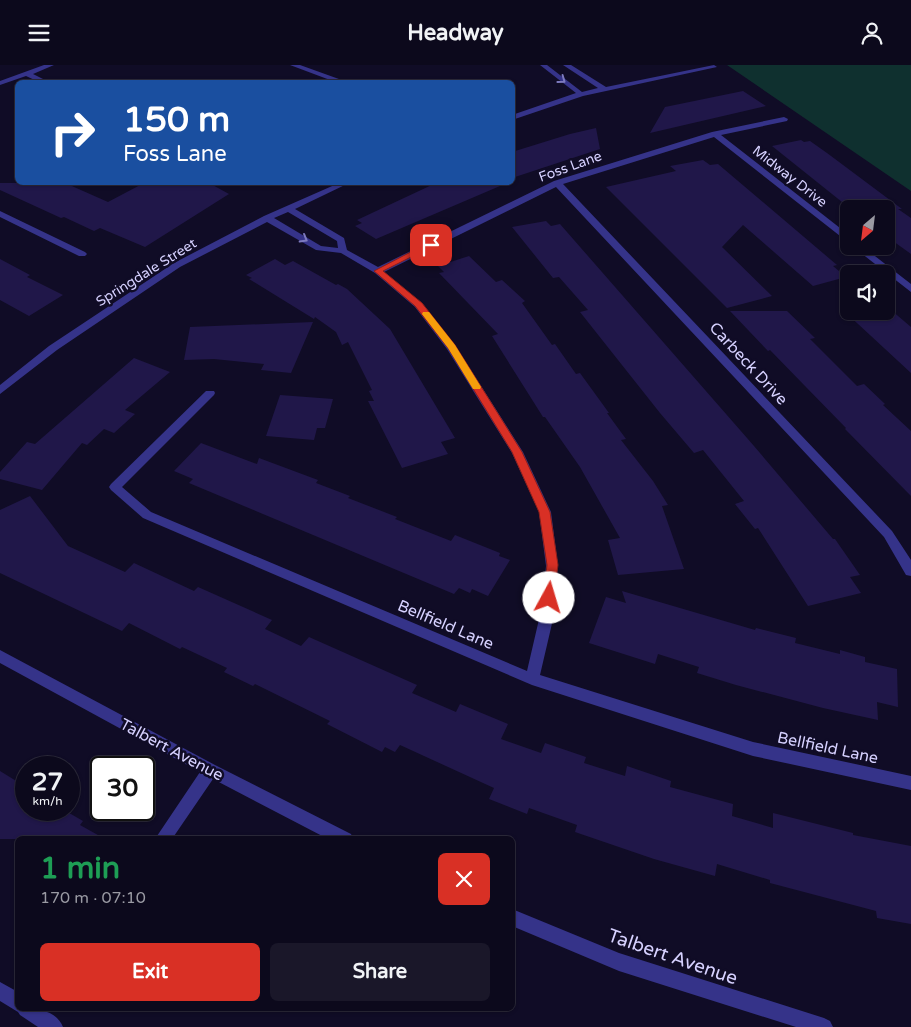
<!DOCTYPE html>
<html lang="en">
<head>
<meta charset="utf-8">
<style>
  :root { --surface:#0c091c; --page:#1a1729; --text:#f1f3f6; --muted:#9a9aa3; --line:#2c2a3b; --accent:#d93025 }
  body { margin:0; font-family:"Varela Round",sans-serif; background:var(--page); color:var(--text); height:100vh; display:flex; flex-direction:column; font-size:19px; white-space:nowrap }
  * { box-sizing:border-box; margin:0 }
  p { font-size:16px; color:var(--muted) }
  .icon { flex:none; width:28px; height:28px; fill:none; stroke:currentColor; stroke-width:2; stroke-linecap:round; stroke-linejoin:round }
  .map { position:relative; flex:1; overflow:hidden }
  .side { position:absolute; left:15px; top:771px; width:500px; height:175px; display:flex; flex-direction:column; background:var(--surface); border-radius:8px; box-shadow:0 1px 4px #0004,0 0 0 1px var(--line) }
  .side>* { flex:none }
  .hud { position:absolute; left:15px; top:15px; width:500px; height:105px; border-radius:8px; box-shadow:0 1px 4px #0004,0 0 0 1px var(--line); background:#1a4fa0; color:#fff; overflow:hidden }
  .needle { width:32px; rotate:208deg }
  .controls { position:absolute; left:840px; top:135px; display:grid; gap:10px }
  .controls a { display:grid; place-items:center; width:55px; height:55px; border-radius:8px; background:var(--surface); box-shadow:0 1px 4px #0004,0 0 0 1px var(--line); font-size:25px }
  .speed { position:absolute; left:15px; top:691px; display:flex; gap:10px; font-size:25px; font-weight:700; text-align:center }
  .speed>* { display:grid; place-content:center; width:65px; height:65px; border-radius:50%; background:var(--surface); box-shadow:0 1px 4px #0004,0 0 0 1px var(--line); line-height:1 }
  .speed small { font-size:12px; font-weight:400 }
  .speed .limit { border:2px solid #111; border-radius:8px; background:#fff; color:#111 }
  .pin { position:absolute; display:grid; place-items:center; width:42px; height:42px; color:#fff; margin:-21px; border-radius:10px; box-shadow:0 2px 8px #0006 }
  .me { position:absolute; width:55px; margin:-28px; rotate:6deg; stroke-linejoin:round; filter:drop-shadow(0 0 4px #0008) }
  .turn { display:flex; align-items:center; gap:18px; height:105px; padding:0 25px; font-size:22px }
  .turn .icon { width:65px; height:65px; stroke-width:2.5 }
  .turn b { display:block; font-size:35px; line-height:42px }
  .round { display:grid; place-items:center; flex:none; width:52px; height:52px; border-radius:8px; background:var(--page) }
  .headline { display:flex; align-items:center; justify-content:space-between; height:85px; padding:0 25px }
  h1 { font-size:30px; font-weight:700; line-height:38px; color:#1e9e55 }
  .cta { display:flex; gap:10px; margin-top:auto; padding:10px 25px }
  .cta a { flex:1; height:58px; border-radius:8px; background:var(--accent); color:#fff; font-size:20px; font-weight:700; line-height:58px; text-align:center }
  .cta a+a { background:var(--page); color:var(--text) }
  header { display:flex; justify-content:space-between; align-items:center; height:65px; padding:0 25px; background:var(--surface); font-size:22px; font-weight:700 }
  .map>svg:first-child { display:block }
  .green { fill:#0f302f }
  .building { fill:#201749 }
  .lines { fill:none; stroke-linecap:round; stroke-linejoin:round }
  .minor { fill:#353389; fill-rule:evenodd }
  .oneway { stroke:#7d7abe }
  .route { fill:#d93025; stroke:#8d1f18 }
  .slow { fill:#f59e0b }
  .labels { text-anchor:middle; stroke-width:5; stroke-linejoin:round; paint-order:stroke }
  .far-street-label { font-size:14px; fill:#d6d1ff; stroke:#100c26 }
  .street-label { font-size:16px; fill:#d6d1ff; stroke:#100c26 }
  .near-street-label { font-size:19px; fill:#d6d1ff; stroke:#100c26 }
</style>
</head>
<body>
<header><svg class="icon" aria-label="menu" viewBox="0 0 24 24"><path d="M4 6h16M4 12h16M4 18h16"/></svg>Headway<svg class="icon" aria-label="person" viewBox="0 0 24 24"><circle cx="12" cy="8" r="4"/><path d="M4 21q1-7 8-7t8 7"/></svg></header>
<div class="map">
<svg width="911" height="962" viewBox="0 0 911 962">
  <rect width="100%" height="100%" fill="#100c26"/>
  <path class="green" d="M727 0H911V126L749 15Z"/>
  <path class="building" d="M743 26 766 41 650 68 665 42Z
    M596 63 600 84 512 113V87L570 69Z
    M801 75 804 77 810 76 827 88 902 144H898L911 153V189L886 171V144H862L850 135 842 137 772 81Z
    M703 95 710 100 718 99 837 200 833 201 846 212 813 221 743 160 722 182 772 231 727 243 606 122 676 106 670 101Z
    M0 118H65L108 137 144 118H209L229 129 145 182 100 163 94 166 64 152 61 153 0 125Z
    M436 118H507L376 174 355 161 362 158 357 155Z
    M546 156 551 161 560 159 754 381 833 474H835L860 510 850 512 861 528 808 541 758 463 755 464 735 439 744 436 703 385 694 388 660 348 580 247 588 245 559 212 553 213 512 162Z
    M469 191 496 217 502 215 525 236 522 238 552 280 555 279 576 309 580 308 609 348H607L626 374 621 375 653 416 668 440 662 441 684 504 618 510 608 475 620 473 580 402 545 352H543L492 271 498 269 439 208 444 207 438 201Z
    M0 194 30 210 27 212 63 230 29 251 0 235Z
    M275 194 285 200 293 196 336 220 338 219 347 224 390 264 455 373 441 377 448 389 402 403 368 336H374L369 326 372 325 348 277 342 280 336 267 315 252 314 254 249 214 252 213 246 210Z
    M891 245 911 262V308L844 246Z
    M730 246H787L815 273 810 274 857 321 864 319 885 339 883 340 911 366V431L845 364 846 363 805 321 770 285 768 286Z
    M313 257 291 308 261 305 264 299 214 294 184 295 190 262Z
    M134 293 170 307 125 345 135 349 114 368 104 364 87 380 82 378 42 425 0 414V407L27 377 35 379Z
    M280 330 333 334 325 363H317L314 375 266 371Z
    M201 378 257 399 259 393 318 415 316 418 350 431 348 433 397 452 395 454 451 476 455 470 500 488 499 491 510 495 488 531 472 524 470 528 459 523 454 529 189 418 193 414 174 406Z
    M30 431 68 481 125 507 134 498 194 526 198 522 272 555 265 564 301 581 309 572 417 620 412 628 456 647 460 639 508 659 501 674 541 688 545 678 586 692 584 698 625 711 627 701 671 716 670 722 733 739 732 751 773 763V748L853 768V770L911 781V859L877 853 876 846 770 818V815L717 799 715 811 654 794 575 767 577 760 529 743 527 749 489 734 494 723 400 680 395 687 385 682 382 687 327 659 330 656 255 619 253 621 224 607 227 603 182 582 180 584 129 558 122 566 0 508V445Z
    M622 526 755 565 756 563 796 573 795 578 840 589V585L865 592V597L897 604 898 642 877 637 878 655 823 643 736 620 697 608 699 602 658 589 655 599 589 578 606 532 626 538Z
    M0 706 26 722V745H64L83 756 80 760 105 774H0Z"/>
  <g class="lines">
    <path class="minor" d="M44 0H54L33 9 51 18H41L26 11 0 20V16Z
      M290 0H300L350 18H338Z
      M540 0H547L582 27 598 23 563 0H571L606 22 714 0 717 2 583 31 512 55V50L576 28Z
      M784 52 788 54 787 56 721 70 849 170V178L714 72 563 119 892 466 911 495V511L906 510 884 472 556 122 384 207 421 238 455 280 523 387 551 447 558 501 554 550 540 610 753 677 911 711V725L753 691 532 620 143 453 111 425 109 422 111 419 206 326H214L215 328 214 330 122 422 151 447 527 606 540 550 546 501 539 447 512 388 447 284 415 242 375 208 341 188 316 185 267 157 180 202 57 285 0 329V320L49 281 174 198 264 151 339 118H349L295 144 344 173 347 185 378 202 554 116 712 67ZM288 147 337 176 338 183 321 181 274 153Z
      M0 146 85 187 87 189 85 191H79L0 152Z
      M852 181H862L911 219V227Z
      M0 585 215 700 351 769 353 774H328L213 714 172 774H155L200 707 0 598Z
      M512 844 619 888 824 953 830 956 833 962H796L619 906 512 861Z
      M0 917 18 927V944C35 944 55 943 63 962H38L20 950 18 947 0 936Z"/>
  </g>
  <defs><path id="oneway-chevron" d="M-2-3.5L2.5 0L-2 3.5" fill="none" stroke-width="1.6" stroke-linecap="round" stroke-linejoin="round" transform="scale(1.25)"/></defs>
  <g class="oneway">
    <use href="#oneway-chevron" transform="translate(562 15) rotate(36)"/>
    <use href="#oneway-chevron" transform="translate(304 174) rotate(30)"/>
  </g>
  <path class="route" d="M428 178 435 180 383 206 422 238 455 280 522 387 550 447 558 500 553 537H545L543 533 547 500 539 447 512 387 448 283 415 241 374 206Z"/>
  <path class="slow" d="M423 247H429L455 280 481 322 480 324H473L448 283 422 249Z"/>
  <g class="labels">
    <g class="far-street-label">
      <text transform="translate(570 101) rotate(-20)" y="5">Foss Lane</text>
      <text transform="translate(790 111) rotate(38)" y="5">Midway Drive</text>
      <text transform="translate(146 207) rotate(-32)" y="5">Springdale Street</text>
    </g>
    <g class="street-label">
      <text transform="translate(749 298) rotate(47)" y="6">Carbeck Drive</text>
      <text transform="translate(446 559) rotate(23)" y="6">Bellfield Lane</text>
      <text transform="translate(828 682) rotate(12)" y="6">Bellfield Lane</text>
      <text transform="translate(172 684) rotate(28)" y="6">Talbert Avenue</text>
    </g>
    <g class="near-street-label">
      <text transform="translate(673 891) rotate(19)" y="7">Talbert Avenue</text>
    </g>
  </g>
</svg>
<div class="controls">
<a><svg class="needle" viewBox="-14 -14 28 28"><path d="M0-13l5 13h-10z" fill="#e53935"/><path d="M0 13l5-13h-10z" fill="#9a9aa3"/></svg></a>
<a><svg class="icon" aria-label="sound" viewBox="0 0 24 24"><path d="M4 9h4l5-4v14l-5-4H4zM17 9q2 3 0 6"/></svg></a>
</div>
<div class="speed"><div>27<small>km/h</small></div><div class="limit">30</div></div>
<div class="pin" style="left:431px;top:180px;background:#d93025"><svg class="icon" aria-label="arrive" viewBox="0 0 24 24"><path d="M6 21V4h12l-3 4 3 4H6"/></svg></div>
<svg class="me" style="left:549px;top:533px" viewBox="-20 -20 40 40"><circle r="19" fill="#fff"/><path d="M0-13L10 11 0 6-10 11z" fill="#d93025"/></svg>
<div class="hud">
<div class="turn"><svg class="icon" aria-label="right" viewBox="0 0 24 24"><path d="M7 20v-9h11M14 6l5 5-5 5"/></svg><div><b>150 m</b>Foss Lane</div></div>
</div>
<section class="side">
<div class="headline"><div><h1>1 min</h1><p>170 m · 07:10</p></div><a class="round" style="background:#d93025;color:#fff"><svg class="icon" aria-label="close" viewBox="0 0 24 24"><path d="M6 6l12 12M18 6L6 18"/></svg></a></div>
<div class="cta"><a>Exit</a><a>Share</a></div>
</section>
</div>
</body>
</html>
